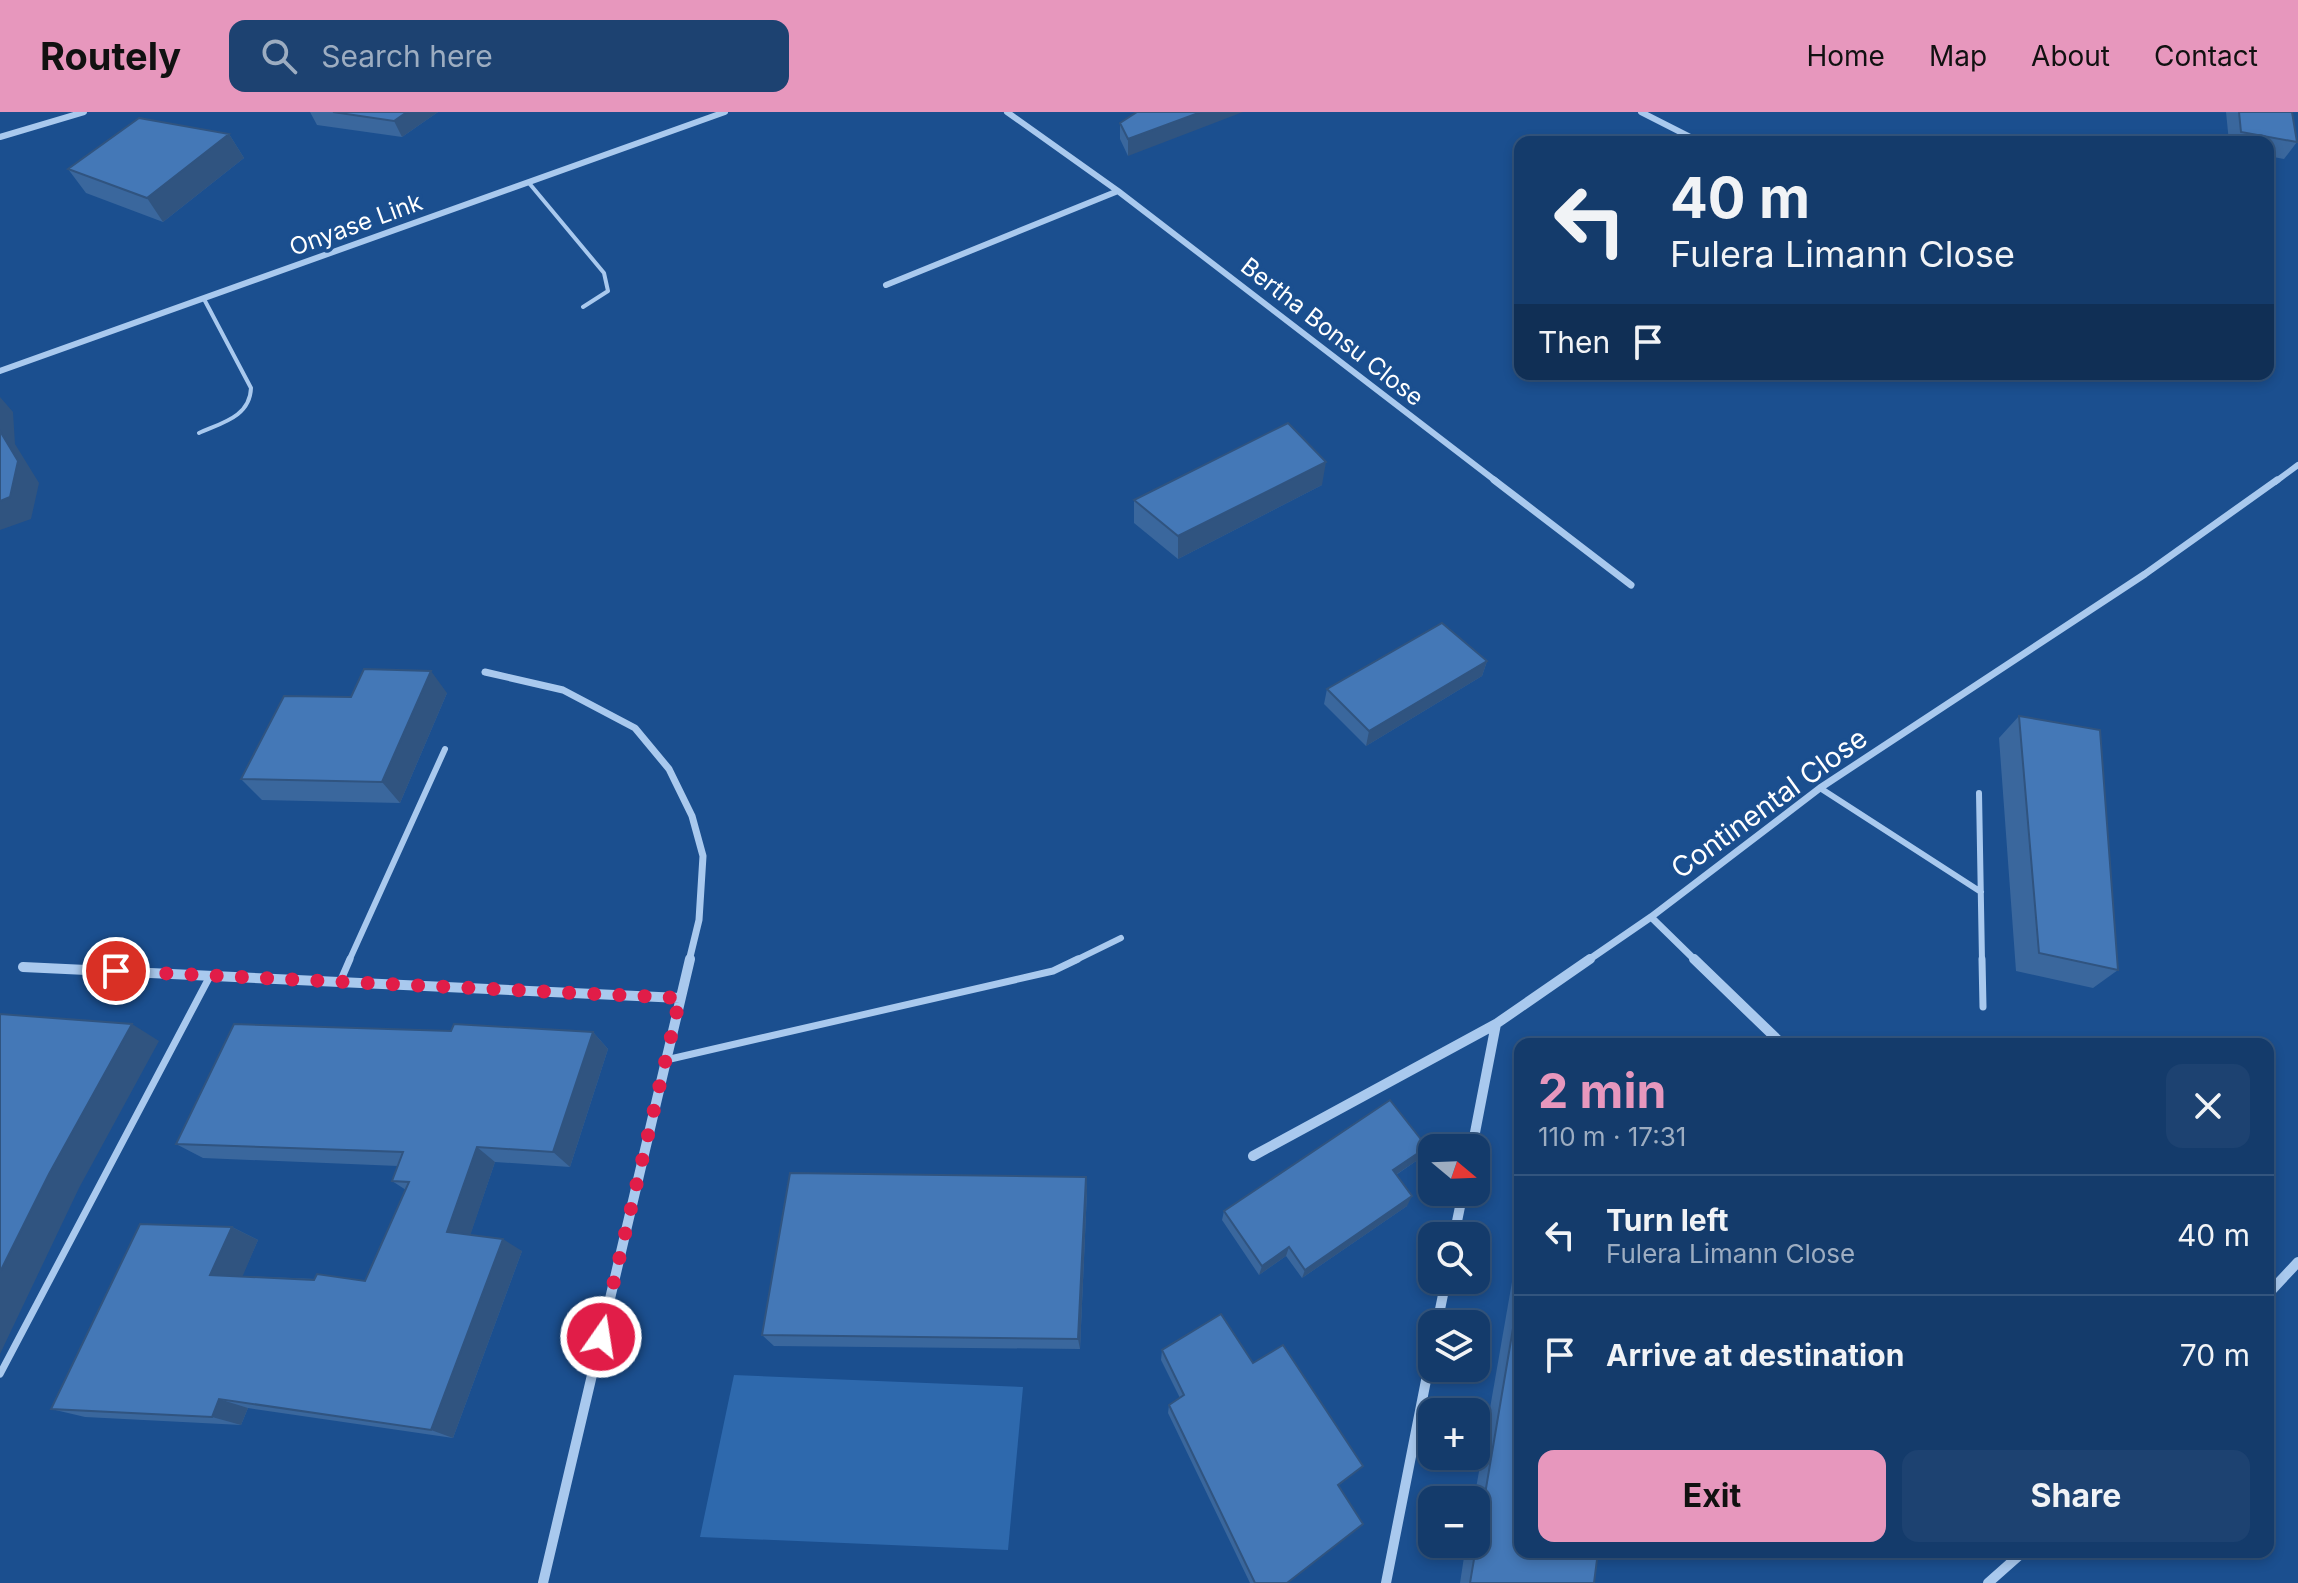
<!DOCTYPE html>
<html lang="en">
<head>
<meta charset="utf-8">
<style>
  :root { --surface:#143b6b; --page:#1d4271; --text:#f1f3f6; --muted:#9dadc1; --line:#33557e; --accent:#e797bd }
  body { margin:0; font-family:Inter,sans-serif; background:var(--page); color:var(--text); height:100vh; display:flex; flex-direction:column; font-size:30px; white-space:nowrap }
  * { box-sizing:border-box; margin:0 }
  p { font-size:26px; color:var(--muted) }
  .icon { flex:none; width:44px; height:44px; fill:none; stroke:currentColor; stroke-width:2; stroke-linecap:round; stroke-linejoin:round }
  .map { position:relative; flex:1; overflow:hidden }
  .sheet { position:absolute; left:1514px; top:926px; width:760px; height:520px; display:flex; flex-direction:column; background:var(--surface); border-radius:16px; box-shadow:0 4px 12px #0003,0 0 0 2px var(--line) }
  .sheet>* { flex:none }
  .top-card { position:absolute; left:1514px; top:24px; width:760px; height:244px; border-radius:16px; box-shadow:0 4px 12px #0003,0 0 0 2px var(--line); background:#143b6b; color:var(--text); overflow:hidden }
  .needle { width:52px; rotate:109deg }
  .controls { position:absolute; left:1418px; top:1022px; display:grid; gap:16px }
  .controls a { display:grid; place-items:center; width:72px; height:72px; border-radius:16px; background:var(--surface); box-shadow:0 4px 12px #0003,0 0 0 2px var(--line); font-size:40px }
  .pin { position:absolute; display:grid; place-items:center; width:68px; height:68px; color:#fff; margin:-34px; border:4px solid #fff; border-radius:50%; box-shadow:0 2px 8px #0007 }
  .me { position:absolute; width:88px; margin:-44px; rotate:13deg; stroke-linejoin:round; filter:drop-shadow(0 0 6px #0008) }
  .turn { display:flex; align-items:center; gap:28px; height:168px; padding:0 24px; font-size:36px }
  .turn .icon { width:104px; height:104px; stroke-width:2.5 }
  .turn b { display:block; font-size:56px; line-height:68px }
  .then { display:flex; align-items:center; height:76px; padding:0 24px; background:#0003; gap:16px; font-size:30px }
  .round { display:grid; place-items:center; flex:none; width:84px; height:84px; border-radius:16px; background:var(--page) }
  .head { display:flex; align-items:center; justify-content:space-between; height:136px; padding:0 24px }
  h1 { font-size:48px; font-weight:700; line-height:60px; color:var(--accent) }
  .action { display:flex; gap:16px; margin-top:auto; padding:16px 24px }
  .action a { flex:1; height:92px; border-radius:16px; background:var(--accent); color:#111; font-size:32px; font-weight:700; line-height:92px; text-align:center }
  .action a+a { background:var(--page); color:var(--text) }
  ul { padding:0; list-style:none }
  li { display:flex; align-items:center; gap:24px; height:120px; padding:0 24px; border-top:2px solid var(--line) }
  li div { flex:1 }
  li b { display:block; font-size:30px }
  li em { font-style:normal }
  header { display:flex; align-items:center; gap:48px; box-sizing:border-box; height:112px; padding:0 40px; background:var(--accent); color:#111 }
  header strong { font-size:38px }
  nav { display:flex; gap:44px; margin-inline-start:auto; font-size:28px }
  .search { width:560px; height:72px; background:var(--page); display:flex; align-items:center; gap:20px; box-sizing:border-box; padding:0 28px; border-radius:16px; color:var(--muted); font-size:30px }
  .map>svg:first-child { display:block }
  .green { fill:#2e69ad }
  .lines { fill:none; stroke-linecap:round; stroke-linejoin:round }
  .lane-far2 { stroke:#a9c9ee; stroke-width:4 }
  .lane-far1 { stroke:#a9c9ee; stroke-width:6 }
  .lane { stroke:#a9c9ee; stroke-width:7 }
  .street-far2 { stroke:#a9c9ee; stroke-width:6 }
  .street-far1 { stroke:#a9c9ee; stroke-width:7 }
  .street { stroke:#a9c9ee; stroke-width:10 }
  .wall { fill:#3a679d }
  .shaded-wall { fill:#305480 }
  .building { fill:#4478b7; stroke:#305480; stroke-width:2 }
  .route { stroke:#e11d48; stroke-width:14; stroke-dasharray:0 25.2 }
  .labels { text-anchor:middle; stroke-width:7; stroke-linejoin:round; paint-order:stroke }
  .far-street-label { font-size:24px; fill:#fff; stroke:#1b4f8f }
  .street-label { font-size:28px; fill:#fff; stroke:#1b4f8f }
</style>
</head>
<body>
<header>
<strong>Routely</strong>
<div class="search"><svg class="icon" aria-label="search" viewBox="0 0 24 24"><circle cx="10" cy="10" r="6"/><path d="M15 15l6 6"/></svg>Search here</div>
<nav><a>Home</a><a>Map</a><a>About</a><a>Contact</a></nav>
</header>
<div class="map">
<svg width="2298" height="1471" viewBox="0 0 2298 1471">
  <rect width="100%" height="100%" fill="#1b4f8f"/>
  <path class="green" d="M734 1263 1023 1275 1008 1438 700 1425Z"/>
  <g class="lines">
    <path class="lane-far2" d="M529 71 604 161 608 179 583 195
      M199 321C221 311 250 305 251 276L204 187"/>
    <path class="lane-far1" d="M1820 676 1981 780
      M1979 681 1982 849
      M349 849 445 637
      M1074 849 1121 826"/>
    <path class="lane" d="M1982 847 1983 895
      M340 870 350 847
      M666 948 1053 859 1078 847
      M0 1262 210 864"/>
    <path class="street-far2" d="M1007 0 1118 79 1497 370
      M1641 0 1700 30
      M0 25 84 0
      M886 173 1118 79
      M0 259 725 0
      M2275 370 2298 353"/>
    <path class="street-far1" d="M1494 368 1631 473
      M485 560 563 578 635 616 669 657 692 704 703 744 699 808 689 849
      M1651 805 1696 849
      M1587 849 1651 805 1820 676 2145 462 2277 368"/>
    <path class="street" d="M1694 847 1782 932
      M23 855 680 886
      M1472 1036 1496 912
      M1253 1044 1496 912 1590 847
      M1454 1124 1463 1080
      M2268 1182 2298 1150
      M1437 1212 1446 1168
      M543 1471 690 847
      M1386 1471 1432 1238
      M1988 1471 2023 1440"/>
  </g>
  <path class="wall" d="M310 0H438L402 25 317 13Z
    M1137 0 1128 44 1120 27V11Z
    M2226 0H2292L2297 30 2284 47 2268 44V30H2229Z
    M229 22 244 46 163 110 86 81 68 57Z
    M1322 373 1178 447 1134 411V388Z
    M1487 549 1482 564 1366 634 1324 592 1327 577Z
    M447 581 400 691 262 688 241 667Z
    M2019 604 2118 858 2093 876 2016 859 1999 626Z
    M451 919 593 920 608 937 570 1055 495 1050 470 1123 522 1139 453 1326 248 1296 241 1313 85 1305 51 1297 232 1115 258 1128 242 1164 365 1169 406 1078 392 1069 398 1054 203 1046 176 1032Z
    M1422 1045 1396 1063 1407 1094 1302 1166 1286 1144 1259 1163 1222 1108 1224 1099Z
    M1086 1065 1087 1079 1080 1237 774 1234 762 1223Z
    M1520 1124V1440L1594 1471H1460L1466 1432H1476V1388H1474Z
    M1162 1238 1253 1251 1363 1354 1338 1374 1287 1471H1250L1168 1301 1169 1293 1180 1286 1161 1248Z"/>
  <path class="shaded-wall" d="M407 0H438L402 25 394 9Z
    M1201 0H1243L1128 44V27Z
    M229 22 244 46 163 110 147 86Z
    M0 285 13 300 15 332 39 371 31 407 0 418Z
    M1326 350 1322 373 1178 447V424Z
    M1487 549 1482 564 1366 634 1369 619Z
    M431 559 447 581 400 691 382 670Z
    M132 912 159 929 79 1076 0 1242V1160L49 1062Z
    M593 920 608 937 570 1055 553 1040Z
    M477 1035 495 1050 467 1133 447 1120Z
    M1427 1035 1422 1045 1388 1068 1393 1058Z
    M1086 1065 1087 1079 1080 1237 1078 1227Z
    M1412 1084 1407 1094 1302 1166 1305 1158Z
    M232 1115 258 1128 238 1175 210 1163Z
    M503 1127 522 1139 453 1326 431 1318Z
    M1289 1135 1286 1144 1259 1163 1262 1154Z
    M219 1287 248 1296 241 1313 212 1305Z"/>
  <path class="building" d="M333 0H407L394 9Z
    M1137 0H1201L1128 27 1120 11Z
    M2239 0H2292L2297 30 2241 20Z
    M139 6 229 22 147 86 68 57Z
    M1288 311 1326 350 1178 424 1134 388Z
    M0 319 18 349 10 385 0 389Z
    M1442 511 1487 549 1369 619 1327 577Z
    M364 557 431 559 382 670 241 667 284 584 351 585Z
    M2019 604 2100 618 2118 858 2039 841Z
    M0 902 132 912 49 1062 0 1160Z
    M234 912 451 919 454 912 593 920 553 1040 477 1035 447 1120 503 1127 431 1318 219 1287 212 1305 51 1297 140 1112 232 1115 210 1163 314 1168 317 1162 365 1169 409 1070 392 1069 403 1040 176 1032Z
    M1390 988 1427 1035 1393 1058 1412 1084 1305 1158 1289 1135 1262 1154 1224 1099Z
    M790 1061 1086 1065 1078 1227 762 1223Z
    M1520 1175V1440H1598L1594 1471H1470Z
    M1221 1202 1253 1251 1283 1233 1363 1354 1338 1373 1363 1412 1287 1471H1255L1169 1293 1184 1283 1162 1238Z"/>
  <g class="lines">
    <path class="route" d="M116 859 680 886 601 1225"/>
  </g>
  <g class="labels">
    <g class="far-street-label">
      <text transform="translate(356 113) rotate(-20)" y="8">Onyase Link</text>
      <text transform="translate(1332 220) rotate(38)" y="8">Bertha Bonsu Close</text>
    </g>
    <g class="street-label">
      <text transform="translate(1769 691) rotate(-36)" y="10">Continental Close</text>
    </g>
  </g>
</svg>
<div class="controls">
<a><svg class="needle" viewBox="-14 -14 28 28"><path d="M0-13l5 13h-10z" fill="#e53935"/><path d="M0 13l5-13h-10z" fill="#9dadc1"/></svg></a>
<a><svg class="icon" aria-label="search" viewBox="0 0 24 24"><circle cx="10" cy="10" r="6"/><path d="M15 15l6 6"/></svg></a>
<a><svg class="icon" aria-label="layers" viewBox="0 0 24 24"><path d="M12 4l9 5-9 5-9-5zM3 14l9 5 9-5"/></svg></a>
<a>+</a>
<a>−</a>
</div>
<div class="pin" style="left:116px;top:859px;background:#d93025"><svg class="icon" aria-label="arrive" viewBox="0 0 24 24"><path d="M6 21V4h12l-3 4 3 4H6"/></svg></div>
<svg class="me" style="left:601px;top:1225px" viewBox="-20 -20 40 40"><circle r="17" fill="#e11d48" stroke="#fff" stroke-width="3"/><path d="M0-11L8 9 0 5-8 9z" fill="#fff"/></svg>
<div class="top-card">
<div class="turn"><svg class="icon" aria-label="left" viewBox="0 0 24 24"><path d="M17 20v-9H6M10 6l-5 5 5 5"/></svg><div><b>40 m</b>Fulera Limann Close</div></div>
<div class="then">Then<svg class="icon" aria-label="arrive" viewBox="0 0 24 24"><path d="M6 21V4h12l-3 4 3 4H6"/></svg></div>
</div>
<section class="sheet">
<div class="head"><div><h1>2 min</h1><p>110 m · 17:31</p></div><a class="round"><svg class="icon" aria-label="close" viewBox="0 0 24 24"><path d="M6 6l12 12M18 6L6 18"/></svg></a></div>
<ul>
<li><svg class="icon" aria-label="left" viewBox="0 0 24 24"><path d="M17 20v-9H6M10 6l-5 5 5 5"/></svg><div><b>Turn left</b><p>Fulera Limann Close</p></div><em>40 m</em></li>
<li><svg class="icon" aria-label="arrive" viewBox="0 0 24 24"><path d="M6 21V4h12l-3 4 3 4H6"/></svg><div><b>Arrive at destination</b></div><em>70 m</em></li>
</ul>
<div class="action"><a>Exit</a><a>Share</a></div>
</section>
</div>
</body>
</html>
